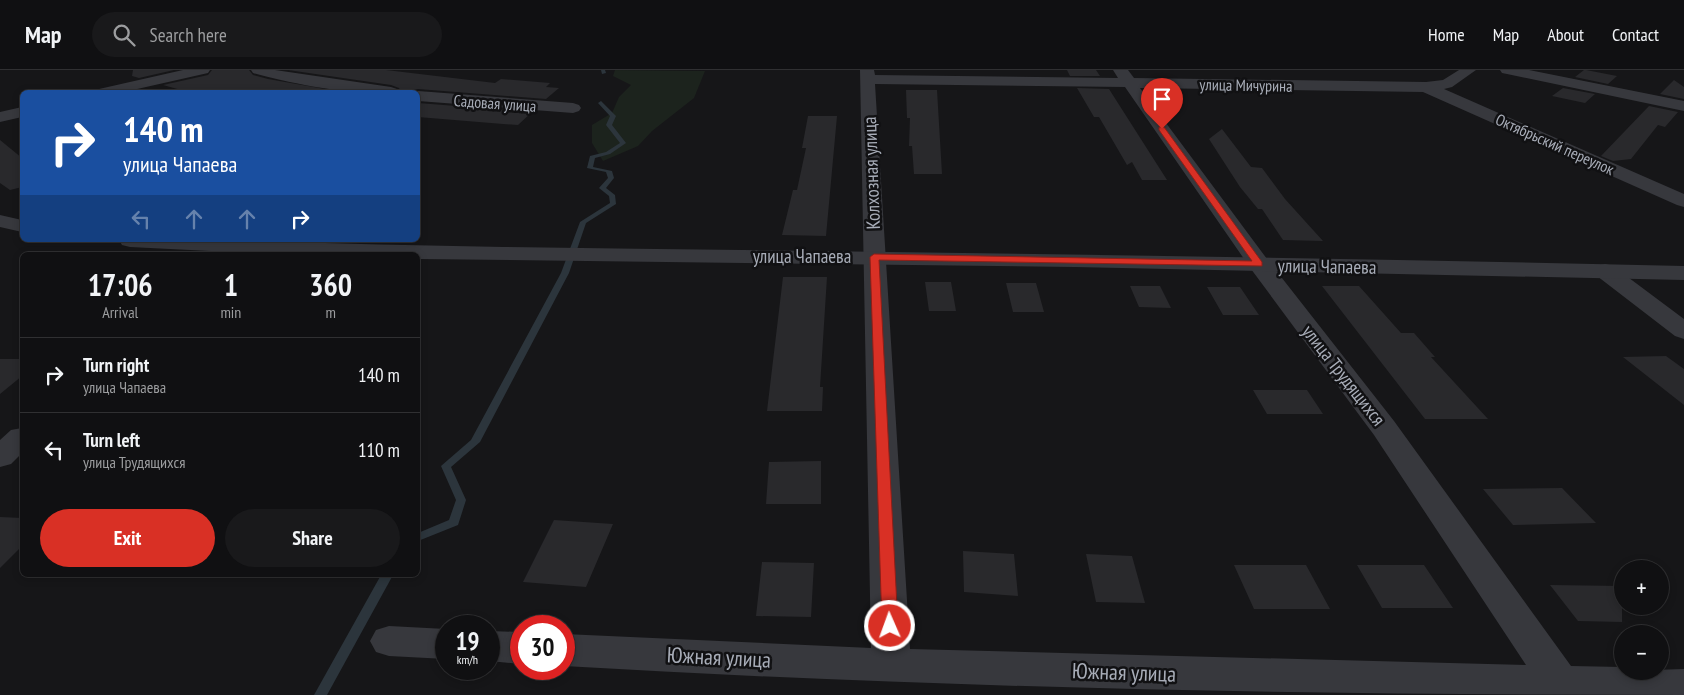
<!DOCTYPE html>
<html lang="en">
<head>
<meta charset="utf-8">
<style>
  :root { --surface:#101012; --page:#19191b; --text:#f1f3f6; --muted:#9c9d9f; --line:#303032; --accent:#d93025 }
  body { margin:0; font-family:"PT Sans Narrow",sans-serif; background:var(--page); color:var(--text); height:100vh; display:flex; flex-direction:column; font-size:19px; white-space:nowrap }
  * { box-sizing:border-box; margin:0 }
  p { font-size:16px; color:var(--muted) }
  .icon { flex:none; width:28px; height:28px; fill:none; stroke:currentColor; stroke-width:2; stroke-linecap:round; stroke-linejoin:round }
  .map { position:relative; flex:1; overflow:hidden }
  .drawer { position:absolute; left:20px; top:182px; width:400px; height:325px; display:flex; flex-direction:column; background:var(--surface); border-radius:8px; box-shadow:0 2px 8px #0003,0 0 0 1px var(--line) }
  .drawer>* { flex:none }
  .banner { position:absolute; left:20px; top:20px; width:400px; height:152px; border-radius:8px; box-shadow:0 2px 8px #0003,0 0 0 1px var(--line); background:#1a4fa0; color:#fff; overflow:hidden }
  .fabs { position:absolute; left:1614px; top:490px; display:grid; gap:10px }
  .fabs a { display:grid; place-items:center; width:55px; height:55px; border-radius:50%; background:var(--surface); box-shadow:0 2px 8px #0003,0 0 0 1px var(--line); font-size:25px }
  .speed { position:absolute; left:435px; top:545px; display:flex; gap:10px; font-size:25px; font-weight:700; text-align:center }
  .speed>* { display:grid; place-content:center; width:65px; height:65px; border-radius:50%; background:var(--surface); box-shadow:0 2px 8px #0003,0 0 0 1px var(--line); line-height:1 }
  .speed small { font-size:12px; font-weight:400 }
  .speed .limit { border:8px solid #d22; background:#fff; color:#111 }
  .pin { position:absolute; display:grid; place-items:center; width:42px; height:42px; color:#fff; margin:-51px -21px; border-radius:50% 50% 50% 0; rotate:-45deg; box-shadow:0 0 5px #0007 }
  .pin .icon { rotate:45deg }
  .me { position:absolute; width:55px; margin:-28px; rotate:358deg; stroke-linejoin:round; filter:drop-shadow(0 0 4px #0008) }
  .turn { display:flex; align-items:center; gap:18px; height:105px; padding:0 20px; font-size:22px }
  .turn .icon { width:65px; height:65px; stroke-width:2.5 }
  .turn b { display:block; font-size:35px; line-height:42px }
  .lanes { display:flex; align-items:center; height:48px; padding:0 20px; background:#0003; justify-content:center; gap:25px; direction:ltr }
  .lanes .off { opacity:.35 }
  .eta { display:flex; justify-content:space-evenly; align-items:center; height:85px; text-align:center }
  .eta b { font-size:30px; font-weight:700; line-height:35px }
  .button { display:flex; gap:10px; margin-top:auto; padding:10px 20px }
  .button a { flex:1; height:58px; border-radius:30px; background:var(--accent); color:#fff; font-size:20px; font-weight:700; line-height:58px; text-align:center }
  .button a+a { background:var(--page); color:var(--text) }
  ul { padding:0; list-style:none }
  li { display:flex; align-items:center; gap:15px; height:75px; padding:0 20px; border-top:1px solid var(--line) }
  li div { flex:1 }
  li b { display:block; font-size:19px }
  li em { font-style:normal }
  header { display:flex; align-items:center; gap:30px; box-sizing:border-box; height:70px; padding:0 25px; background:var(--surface); border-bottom:1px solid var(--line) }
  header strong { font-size:24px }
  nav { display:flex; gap:28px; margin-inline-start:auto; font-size:18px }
  .search { width:350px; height:45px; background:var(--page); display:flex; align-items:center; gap:12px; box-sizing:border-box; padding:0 18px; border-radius:28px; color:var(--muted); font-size:19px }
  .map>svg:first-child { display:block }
  .green { fill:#1c231d }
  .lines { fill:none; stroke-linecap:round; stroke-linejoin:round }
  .stream { fill:#2c353c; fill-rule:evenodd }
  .building { fill:#29292c }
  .minor { fill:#37383d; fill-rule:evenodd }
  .tertiary { fill:#37383d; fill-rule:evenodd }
  .route { fill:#d93025; stroke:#8d1f18 }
  .labels { text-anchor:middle; stroke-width:5; stroke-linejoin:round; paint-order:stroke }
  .far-street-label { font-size:16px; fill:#a8adb8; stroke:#111113 }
  .street-label { font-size:19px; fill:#a8adb8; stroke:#111113 }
  .near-street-label { font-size:22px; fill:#a8adb8; stroke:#111113 }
</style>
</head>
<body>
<header>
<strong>Map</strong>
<div class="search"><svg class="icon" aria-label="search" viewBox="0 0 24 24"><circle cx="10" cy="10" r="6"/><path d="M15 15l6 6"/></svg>Search here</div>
<nav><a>Home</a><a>Map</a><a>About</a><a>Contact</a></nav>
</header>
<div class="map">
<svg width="1684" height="625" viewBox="0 0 1684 625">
  <rect width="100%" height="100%" fill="#161618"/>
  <path class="green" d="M615 0 705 1 694 28 652 61 638 76 603 91 592 73V55L612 43 619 27 631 15 613 6Z"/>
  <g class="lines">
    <path class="stream" d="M601 0H605L606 3 602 4Z
      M601 31 616 46 612 55 626 73 610 84 595 88 593 97 612 101 614 108 606 118 615 125 616 134 586 153 569 203 480 372 451 397 466 430 458 455 418 471V463L449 450 456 430 441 396 471 370 561 203 580 152 610 133 609 126 599 118 608 108 606 102 587 98 590 86 606 82 620 73 606 55 610 46 598 33Z
      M381 505H393L327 625H314Z"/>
  </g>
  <path class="building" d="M133 0H174L139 8 132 6Z
    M212 0H249L253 5 268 9 342 22H188L163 15 208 5Z
    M288 0H386L495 13 501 9 550 13 546 17 559 18 546 29 418 19 413 20 411 22H401L399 18 391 15Z
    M1067 0H1096L1100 6H1070Z
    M1584 0H1586L1617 6 1608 14 1575 7Z
    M1674 10 1684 17V29L1660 24Z
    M1077 18 1109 19 1167 110H1142L1132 92 1127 95 1099 47H1094Z
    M1563 18 1595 24 1585 33 1552 26Z
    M906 20H937L942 104H914L912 76H909L910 48H907Z
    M418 33 532 42 518 55 503 54 418 47Z
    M1649 36 1678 42 1665 57 1658 55 1631 89 1613 91 1601 86Z
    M808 46H837L826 166 782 165 793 120H797L806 78H802Z
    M1222 59 1251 97 1262 98 1285 129 1323 171 1283 170 1262 139H1258L1240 117 1209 69Z
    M0 70 22 88V117L10 120 0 113Z
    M783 207H827L820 317H823L822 341H767Z
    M925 212H951L956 241H929Z
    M1006 213H1036L1044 242H1013Z
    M1130 216H1160L1171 238 1139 237Z
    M1322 216H1359L1401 263H1414L1435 287H1431L1488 349H1425Z
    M1207 217H1240L1259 245H1223Z
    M1666 286 1684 299V335L1623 287Z
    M0 289H22V306L0 324Z
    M1253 320H1307L1323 344H1267Z
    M821 391V434H766L769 392Z
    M1562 418 1596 453 1513 455 1483 419Z
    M0 447 22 448V476L0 498Z
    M554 450 613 454 586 517 523 512Z
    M963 481 1014 484 1018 526 964 522Z
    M1086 484 1132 486 1145 533 1096 532Z
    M762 492 814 493 811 547 756 546Z
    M1234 495H1306L1330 539H1254Z
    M1357 495H1424L1453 538H1382Z
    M1550 515 1622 516V552L1578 551Z"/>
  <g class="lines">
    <path class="minor" d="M183 0H210L208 3 124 22H97L99 19Z
      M251 0H275L391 17 397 19 399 22C359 27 292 14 253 3Z
      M860 0H874L875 5 1118 8 1113 0H1128L1134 8 1426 12 1443 10 1459 0H1476L1452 17 1444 19 1684 124V137L1677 135 1423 22 1140 18 1267 189 1394 351 1571 596 1622 597V601L1684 599V625C1311 625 937 618 564 596V564L871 578ZM875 14 1125 17 1251 199 1374 365 1526 595 910 579Z
      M1500 0H1529L1684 31V41L1507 4 1502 3Z
      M418 21 573 33 579 35 581 38 579 41 573 43 418 31V22H413Z
      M22 37V47L0 52V42Z
      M238 171 246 173 249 178 243 185H219L230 173Z
      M1605 194 1613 196 1684 249V269L1675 266 1597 206 1594 201 1597 196Z
      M22 358V383L11 394 0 397V370L11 360Z
      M389 556 446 559V589L389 586 376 582 370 571 376 560Z
      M489 561 521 562V594L489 591Z"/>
    <path class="tertiary" d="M0 145 22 150V162L0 157Z
      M119 170C248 170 376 175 504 177 898 182 1291 187 1684 196V210L1075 197 418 189V185H294L130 177 122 175Z"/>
  </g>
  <path class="route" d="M1159 57H1164L1262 192V196L879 190 898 556 895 561 890 563 884 561 882 556 870 187 874 184 1252 191 1159 60Z"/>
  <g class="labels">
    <g class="far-street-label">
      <text transform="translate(1246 15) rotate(1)" y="6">улица Мичурина</text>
      <text transform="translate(495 33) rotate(4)" y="6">Садовая улица</text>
      <text transform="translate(1555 74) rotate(24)" y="6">Октябрьский переулок</text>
    </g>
    <g class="street-label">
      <text transform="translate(871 103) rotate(-92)" y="7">Колхозная улица</text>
      <text x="802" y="193">улица Чапаева</text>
      <text transform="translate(1327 196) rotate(1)" y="7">улица Чапаева</text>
      <text transform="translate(1344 305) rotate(52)" y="7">улица Трудящихся</text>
    </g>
    <g class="near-street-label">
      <text transform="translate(719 587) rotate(3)" y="8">Южная улица</text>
      <text transform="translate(1124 602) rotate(2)" y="8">Южная улица</text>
    </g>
  </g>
</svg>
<div class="fabs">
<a>+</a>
<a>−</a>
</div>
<div class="speed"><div>19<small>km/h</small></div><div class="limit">30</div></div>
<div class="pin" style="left:1162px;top:59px;background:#d93025"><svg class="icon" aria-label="arrive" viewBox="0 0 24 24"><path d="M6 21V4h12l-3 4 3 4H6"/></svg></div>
<svg class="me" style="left:890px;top:556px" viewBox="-20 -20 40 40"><circle r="17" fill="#d93025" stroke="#fff" stroke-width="3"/><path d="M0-11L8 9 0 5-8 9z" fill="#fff"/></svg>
<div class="banner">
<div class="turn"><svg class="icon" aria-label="right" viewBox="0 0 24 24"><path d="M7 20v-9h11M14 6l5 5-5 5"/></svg><div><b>140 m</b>улица Чапаева</div></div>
<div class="lanes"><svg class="icon off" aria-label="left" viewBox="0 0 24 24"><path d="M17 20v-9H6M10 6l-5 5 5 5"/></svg><svg class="icon off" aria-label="ahead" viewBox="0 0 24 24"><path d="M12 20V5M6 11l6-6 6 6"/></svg><svg class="icon off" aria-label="ahead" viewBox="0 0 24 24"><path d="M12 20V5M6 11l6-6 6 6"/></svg><svg class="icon" aria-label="right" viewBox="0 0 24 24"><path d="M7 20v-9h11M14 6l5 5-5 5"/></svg></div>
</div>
<section class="drawer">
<div class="eta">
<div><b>17:06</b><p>Arrival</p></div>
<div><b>1</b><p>min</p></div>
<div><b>360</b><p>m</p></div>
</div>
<ul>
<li><svg class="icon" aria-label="right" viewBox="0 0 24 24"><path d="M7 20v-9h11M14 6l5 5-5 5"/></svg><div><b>Turn right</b><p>улица Чапаева</p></div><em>140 m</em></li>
<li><svg class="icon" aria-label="left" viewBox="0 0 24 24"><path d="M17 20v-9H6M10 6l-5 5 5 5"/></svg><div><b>Turn left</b><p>улица Трудящихся</p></div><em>110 m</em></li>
</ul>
<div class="button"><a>Exit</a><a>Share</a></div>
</section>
</div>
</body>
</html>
